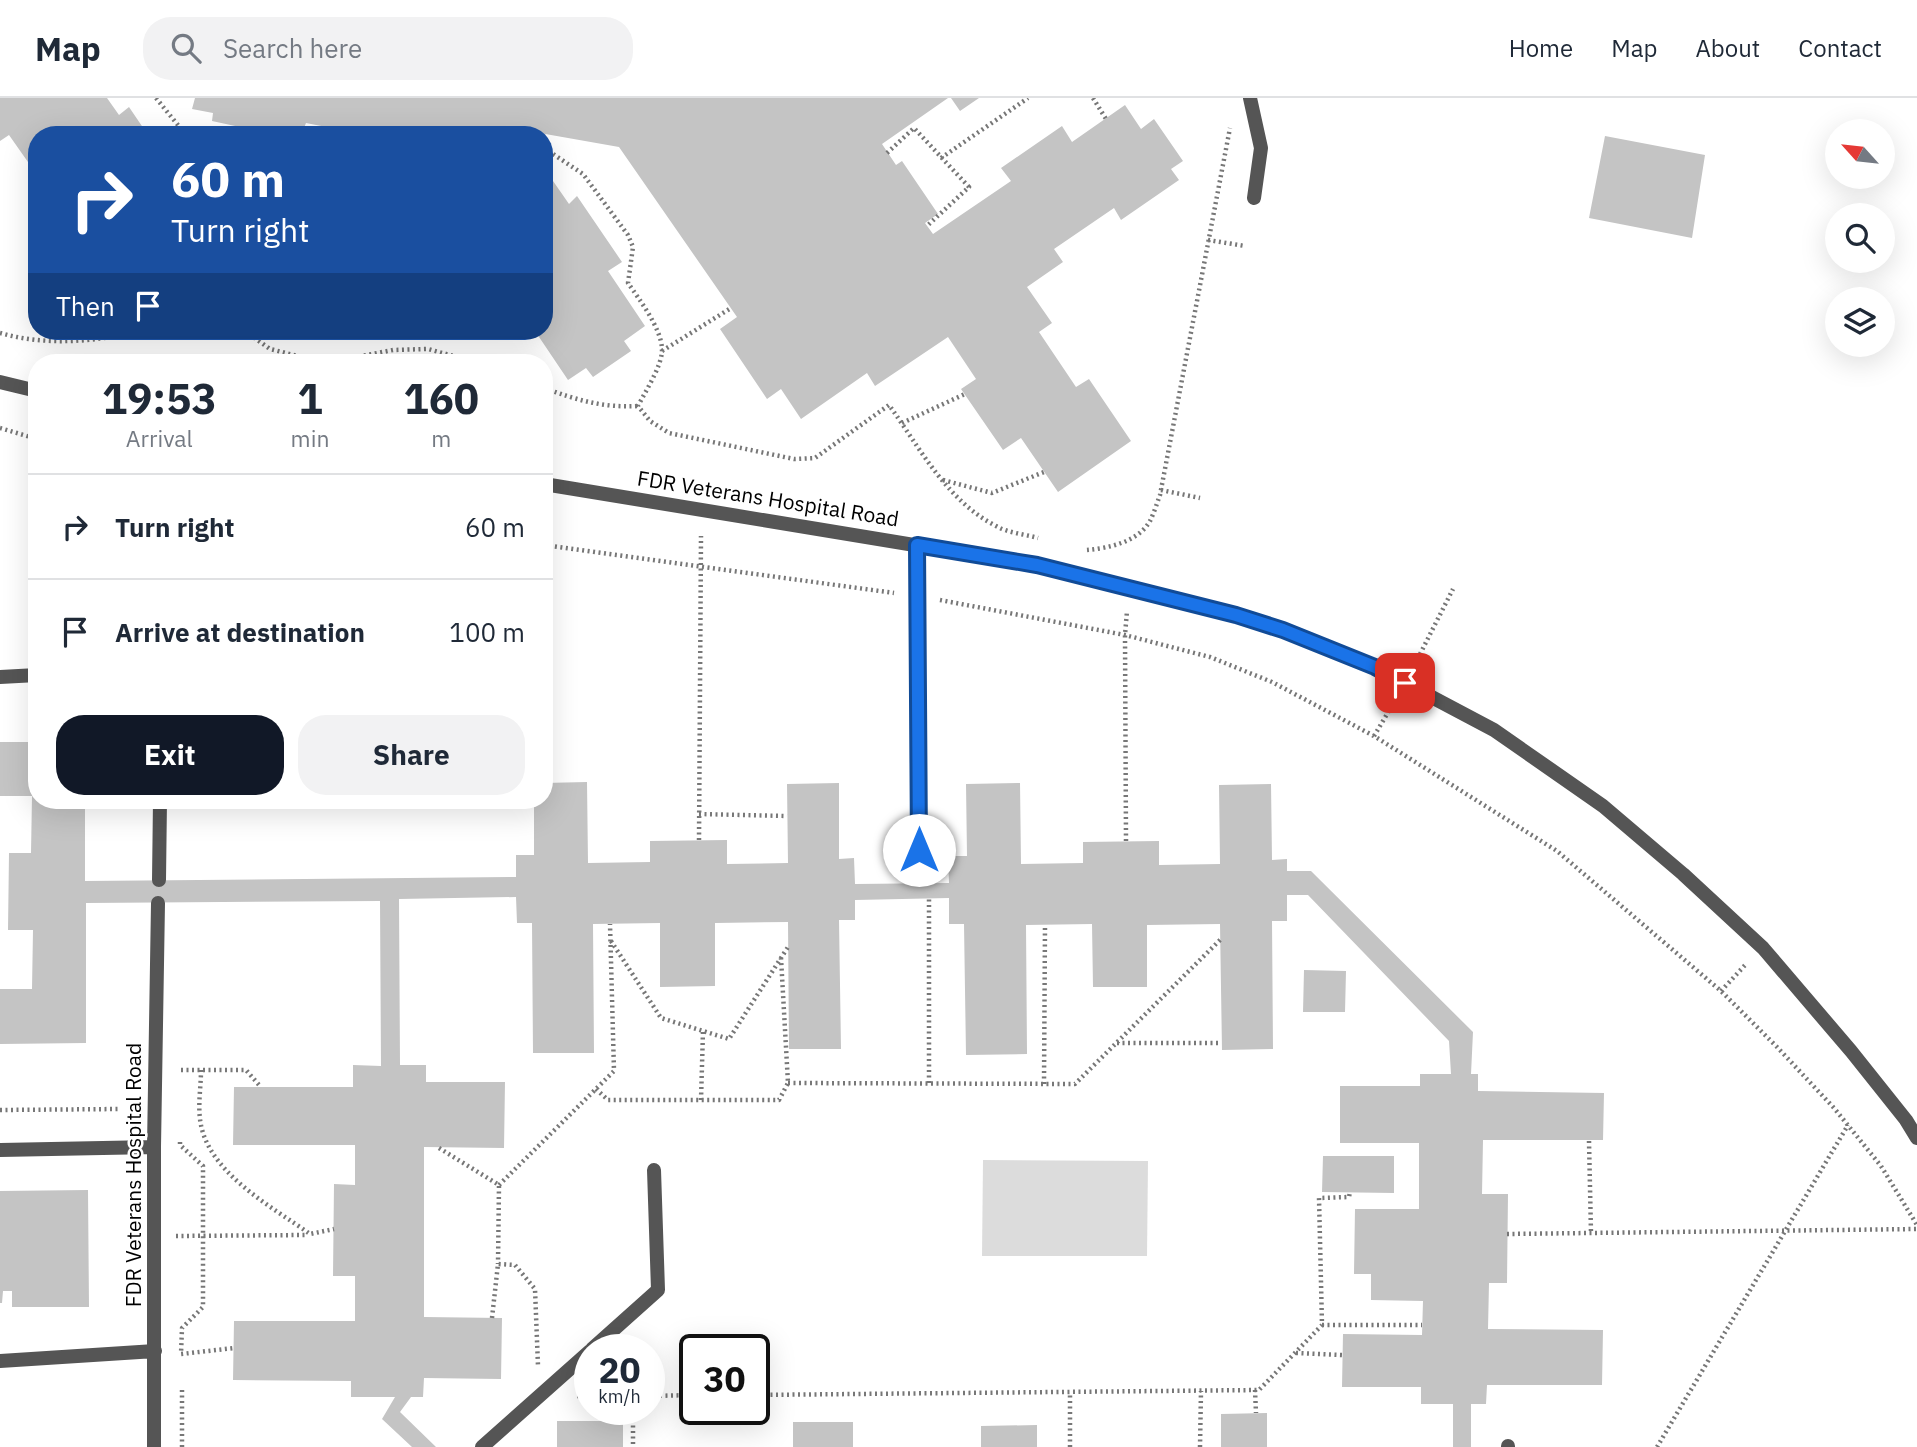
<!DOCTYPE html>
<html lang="en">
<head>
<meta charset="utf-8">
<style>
  :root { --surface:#fff; --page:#f2f2f3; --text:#1f2937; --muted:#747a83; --line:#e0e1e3; --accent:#111827 }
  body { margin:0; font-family:"IBM Plex Sans",sans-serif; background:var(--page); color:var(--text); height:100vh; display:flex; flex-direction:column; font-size:26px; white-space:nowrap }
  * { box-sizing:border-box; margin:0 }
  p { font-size:23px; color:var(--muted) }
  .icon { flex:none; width:38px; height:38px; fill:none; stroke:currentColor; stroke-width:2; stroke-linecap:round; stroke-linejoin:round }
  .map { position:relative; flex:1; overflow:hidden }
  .details { position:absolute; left:28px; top:256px; width:525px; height:455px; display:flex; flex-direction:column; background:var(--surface); border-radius:28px; box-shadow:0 7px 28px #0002 }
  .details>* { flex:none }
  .hud { position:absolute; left:28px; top:28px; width:525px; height:214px; border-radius:28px; box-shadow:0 7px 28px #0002; background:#1a4fa0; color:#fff; overflow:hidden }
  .needle { width:46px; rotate:297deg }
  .tools { position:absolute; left:1825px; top:21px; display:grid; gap:14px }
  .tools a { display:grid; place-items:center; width:70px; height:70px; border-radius:50%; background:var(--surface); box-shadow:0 7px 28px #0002; font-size:35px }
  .speed { position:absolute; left:574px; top:1236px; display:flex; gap:14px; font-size:35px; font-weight:700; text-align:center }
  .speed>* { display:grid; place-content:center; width:91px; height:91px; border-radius:50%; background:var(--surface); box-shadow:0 7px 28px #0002; line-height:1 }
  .speed small { font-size:18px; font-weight:400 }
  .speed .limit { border:4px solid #111; border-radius:10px; background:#fff; color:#111 }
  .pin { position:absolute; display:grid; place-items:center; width:60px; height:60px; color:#fff; margin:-30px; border-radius:14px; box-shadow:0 4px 10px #0006 }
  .me { position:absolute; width:77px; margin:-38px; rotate:0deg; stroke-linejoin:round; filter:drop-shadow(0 0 5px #0008) }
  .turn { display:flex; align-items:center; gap:24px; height:147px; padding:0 28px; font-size:32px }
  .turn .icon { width:91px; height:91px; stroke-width:2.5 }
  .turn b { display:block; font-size:49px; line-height:60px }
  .then { display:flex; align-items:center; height:66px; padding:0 28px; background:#0003; gap:14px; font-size:26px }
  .eta { display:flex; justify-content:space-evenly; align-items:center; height:119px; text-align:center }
  .eta b { font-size:42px; font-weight:700; line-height:49px }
  .cta { display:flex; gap:14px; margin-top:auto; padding:14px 28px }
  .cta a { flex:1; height:80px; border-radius:28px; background:var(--accent); color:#fff; font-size:28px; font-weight:700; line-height:80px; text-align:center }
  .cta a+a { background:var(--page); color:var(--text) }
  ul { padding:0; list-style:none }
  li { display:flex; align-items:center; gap:21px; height:105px; padding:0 28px; border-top:2px solid var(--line) }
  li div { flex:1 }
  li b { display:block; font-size:26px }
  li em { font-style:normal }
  header { display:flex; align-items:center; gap:42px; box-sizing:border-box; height:98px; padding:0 35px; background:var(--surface); border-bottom:2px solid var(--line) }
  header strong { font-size:33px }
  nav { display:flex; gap:38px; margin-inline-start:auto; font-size:24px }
  .search { width:490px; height:63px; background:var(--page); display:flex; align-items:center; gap:18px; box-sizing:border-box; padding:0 24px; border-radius:28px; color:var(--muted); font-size:26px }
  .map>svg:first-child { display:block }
  .green { fill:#dcdcdc }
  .building { fill:#c4c4c4 }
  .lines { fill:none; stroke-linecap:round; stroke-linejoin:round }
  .path { stroke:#777; stroke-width:4.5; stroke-dasharray:2 3.5; stroke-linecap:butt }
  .lane { stroke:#555; stroke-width:14 }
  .street { stroke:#555; stroke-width:14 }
  .route-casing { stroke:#114b97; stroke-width:18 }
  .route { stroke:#1a73e8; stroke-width:12 }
  .labels { text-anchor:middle; stroke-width:5; stroke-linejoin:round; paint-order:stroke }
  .street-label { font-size:21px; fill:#000; stroke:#fff }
</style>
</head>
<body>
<header>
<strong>Map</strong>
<div class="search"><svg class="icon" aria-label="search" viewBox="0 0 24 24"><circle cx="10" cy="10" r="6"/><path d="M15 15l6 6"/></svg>Search here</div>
<nav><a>Home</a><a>Map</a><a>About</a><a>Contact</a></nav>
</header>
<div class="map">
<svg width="1917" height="1349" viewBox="0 0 1917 1349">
  <rect width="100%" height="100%" fill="#fff"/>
  <path class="green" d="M983 1062 1148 1063 1147 1158H982Z"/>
  <path class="building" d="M0 0H107L119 17 129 9 148 37H37V72L35 74 9 37 0 43Z
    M195 0H948L882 46 896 67 902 63 938 116 925 125 933 136 1011 83 1001 70 1062 28 1072 44 1125 7 1141 31 1154 21 1183 63 1171 71 1179 82 1121 122 1114 110 1054 151 1063 164 1027 189 1052 225 1039 234 1076 289 1089 281 1131 343 1058 394 1021 340 1003 352 961 291 976 281 948 239 875 288 867 275 801 321 781 291 767 301 720 231 737 219 619 49 517 31 521 37H367L306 25 304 30 287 28 286 37H277L212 23 213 15 192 11Z
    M951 0H979L960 13Z
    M1605 38 1705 57 1692 140 1589 120Z
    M544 70 569 106 577 98 622 164 608 173 645 228 624 243 631 253 593 279 586 270 568 282 535 233H544Z
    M0 644H37V702H85V783L516 779V757H534V702H544V685L587 684 588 765 650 764V743L727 742V766L788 765 787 686 839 685V761L854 760 855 786 949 785 948 758H967L966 686 1020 685 1021 766 1083 765V744L1159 743V767L1220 766 1219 687 1271 686 1272 762 1287 761V773H1311L1473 934 1471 976H1478V993L1604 995 1603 1042H1483L1482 1096H1508L1507 1185H1489L1488 1231 1603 1232 1602 1287H1487L1486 1306H1471V1349H1453V1306H1421V1289H1342L1343 1236 1422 1237 1423 1203 1371 1202V1176H1354L1355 1111H1419V1045H1340V988H1420V976H1451L1449 943 1308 797H1287V823H1272L1273 951 1222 952 1220 826 1147 827V889H1093L1092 826 1026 827 1027 956 966 957 964 826H949V800L855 802V822H839L841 951H789L788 824 715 825V888L660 889V825L593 826 594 955H533L532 825H517L516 799 399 801 400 967H426V984H505L504 1050 424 1049V1219L502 1220 501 1281 424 1280 423 1299H411L400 1314 436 1349H412L382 1321 395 1299H351V1283L233 1282 234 1223H355V1178H333L334 1086 355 1087V1047H233L234 989H353V967L381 968 380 803 86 805V945L0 946V891H32L33 832H8L9 755H31L32 698H0Z
    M1304 872 1346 873 1345 914H1303Z
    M1323 1058H1394V1095L1322 1094Z
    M88 1092 89 1209H12V1193H3L2 1205H0V1093Z
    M1267 1315V1349H1221V1316Z
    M557 1323H623V1349H557Z
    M793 1324H853V1349H793Z
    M1037 1327V1349H981V1328Z"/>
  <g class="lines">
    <path class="path" d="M156 0 186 37
      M1093 0 1106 21
      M355 37 357 35
      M534 37 536 34
      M544 50 583 76 628 137 633 149 628 185C639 201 662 231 662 252 662 268 645 294 638 308L650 323 669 335 794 361 815 360 889 307C920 350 947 403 996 428 1008 435 1024 436 1038 440
      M887 55 914 30 969 89 927 128
      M941 60 1028 0
      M1208 142 1245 148
      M245 233 270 251 309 261 341 262 393 252 428 251 475 264
      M0 235C46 248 94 244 141 233
      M662 253 731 210
      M544 290C577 302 603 310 638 308
      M902 325 965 296
      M0 330 37 341
      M943 382 992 395 1044 374
      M1161 392 1200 400
      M544 447 894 495
      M1087 452C1109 450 1138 444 1150 423 1154 415 1157 405 1160 397L1230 30
      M940 502 1125 537 1210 559 1272 584 1374 638 1557 753 1721 893 1777 949 1834 1010 1881 1068 1917 1127
      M1415 566 1453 491
      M1374 638 1393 606
      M699 716 787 718
      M699 742 701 438
      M1126 743 1125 537 1127 513
      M611 843 661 920 729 941 788 849
      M1721 893 1747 865
      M1117 945H1221
      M181 972H246L260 988
      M201 972C201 988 198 1005 200 1021 206 1074 271 1108 310 1136L334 1131
      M788 985 1075 986 1221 841
      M929 985V800
      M1044 986 1045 827
      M596 991 608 1002H779L788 985 781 860
      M701 1002 703 933
      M0 1012 121 1011
      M1589 1043 1591 1135
      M180 1044V1047L203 1068V1209L182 1230 181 1256 234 1250
      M439 1050 499 1087 498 1166
      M499 1087 614 973 610 826
      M1507 1136 1917 1131
      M176 1138 307 1137
      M492 1220 498 1166 515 1167 535 1191 538 1268
      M1322 1227H1422
      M1296 1255 1342 1257
      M182 1292V1349
      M1255 1292 1256 1315
      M754 1297 1259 1292 1322 1227 1319 1100 1349 1099 1350 1094
      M577 1298H590
      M649 1298 695 1297
      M633 1311V1349
      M1070 1349V1294
      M1200 1349 1201 1293
      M1657 1349 1848 1027"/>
    <path class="lane" d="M1250 0 1261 50 1254 100
      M0 284 37 293
      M544 386 1036 467 1236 517 1283 532 1375 569 1494 632 1603 708 1683 776 1763 850 1851 953 1906 1022 1917 1040
      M0 579 37 577
      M159 782 160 702
      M0 1052 154 1049
      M592 1251 658 1192 654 1072
      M0 1263 155 1253
      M1508 1348V1349
      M154 1349V1049L158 805
      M482 1349 590 1253"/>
    <path class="street" d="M917 447 919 753"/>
  </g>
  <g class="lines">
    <defs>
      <path id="route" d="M919 752 917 447 1037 467 1236 517 1283 532 1375 569 1405 585"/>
    </defs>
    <use href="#route" class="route-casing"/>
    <use href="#route" class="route"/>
  </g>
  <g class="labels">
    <g class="street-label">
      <text transform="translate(768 401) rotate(9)" y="7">FDR Veterans Hospital Road</text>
      <text transform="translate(134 1077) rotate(-90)" y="7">FDR Veterans Hospital Road</text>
    </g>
  </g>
</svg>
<div class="tools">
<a><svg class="needle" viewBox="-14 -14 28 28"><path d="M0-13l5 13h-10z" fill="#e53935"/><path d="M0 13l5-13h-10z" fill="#747a83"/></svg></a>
<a><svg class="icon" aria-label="search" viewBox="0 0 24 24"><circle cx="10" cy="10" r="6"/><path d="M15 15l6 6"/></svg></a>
<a><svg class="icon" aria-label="layers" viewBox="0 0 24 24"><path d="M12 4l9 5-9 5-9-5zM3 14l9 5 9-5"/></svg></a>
</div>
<div class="speed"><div>20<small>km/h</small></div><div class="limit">30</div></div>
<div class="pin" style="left:1405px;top:585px;background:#d93025"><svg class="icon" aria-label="arrive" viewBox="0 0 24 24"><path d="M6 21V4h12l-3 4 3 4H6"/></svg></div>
<svg class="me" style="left:919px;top:752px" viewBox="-20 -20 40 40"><circle r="19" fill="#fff"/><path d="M0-13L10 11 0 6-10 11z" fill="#1a73e8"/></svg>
<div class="hud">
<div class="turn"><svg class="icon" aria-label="right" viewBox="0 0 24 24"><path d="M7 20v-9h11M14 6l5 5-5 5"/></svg><div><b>60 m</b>Turn right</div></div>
<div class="then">Then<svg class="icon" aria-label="arrive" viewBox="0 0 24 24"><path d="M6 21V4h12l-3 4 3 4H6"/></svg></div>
</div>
<section class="details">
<div class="eta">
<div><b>19:53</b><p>Arrival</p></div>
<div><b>1</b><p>min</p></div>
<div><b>160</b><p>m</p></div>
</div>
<ul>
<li><svg class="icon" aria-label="right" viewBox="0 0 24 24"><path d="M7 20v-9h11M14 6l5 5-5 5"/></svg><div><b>Turn right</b></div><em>60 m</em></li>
<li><svg class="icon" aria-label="arrive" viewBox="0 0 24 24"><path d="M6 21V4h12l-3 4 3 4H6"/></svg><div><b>Arrive at destination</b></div><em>100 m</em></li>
</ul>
<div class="cta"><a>Exit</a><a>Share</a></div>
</section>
</div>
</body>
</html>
